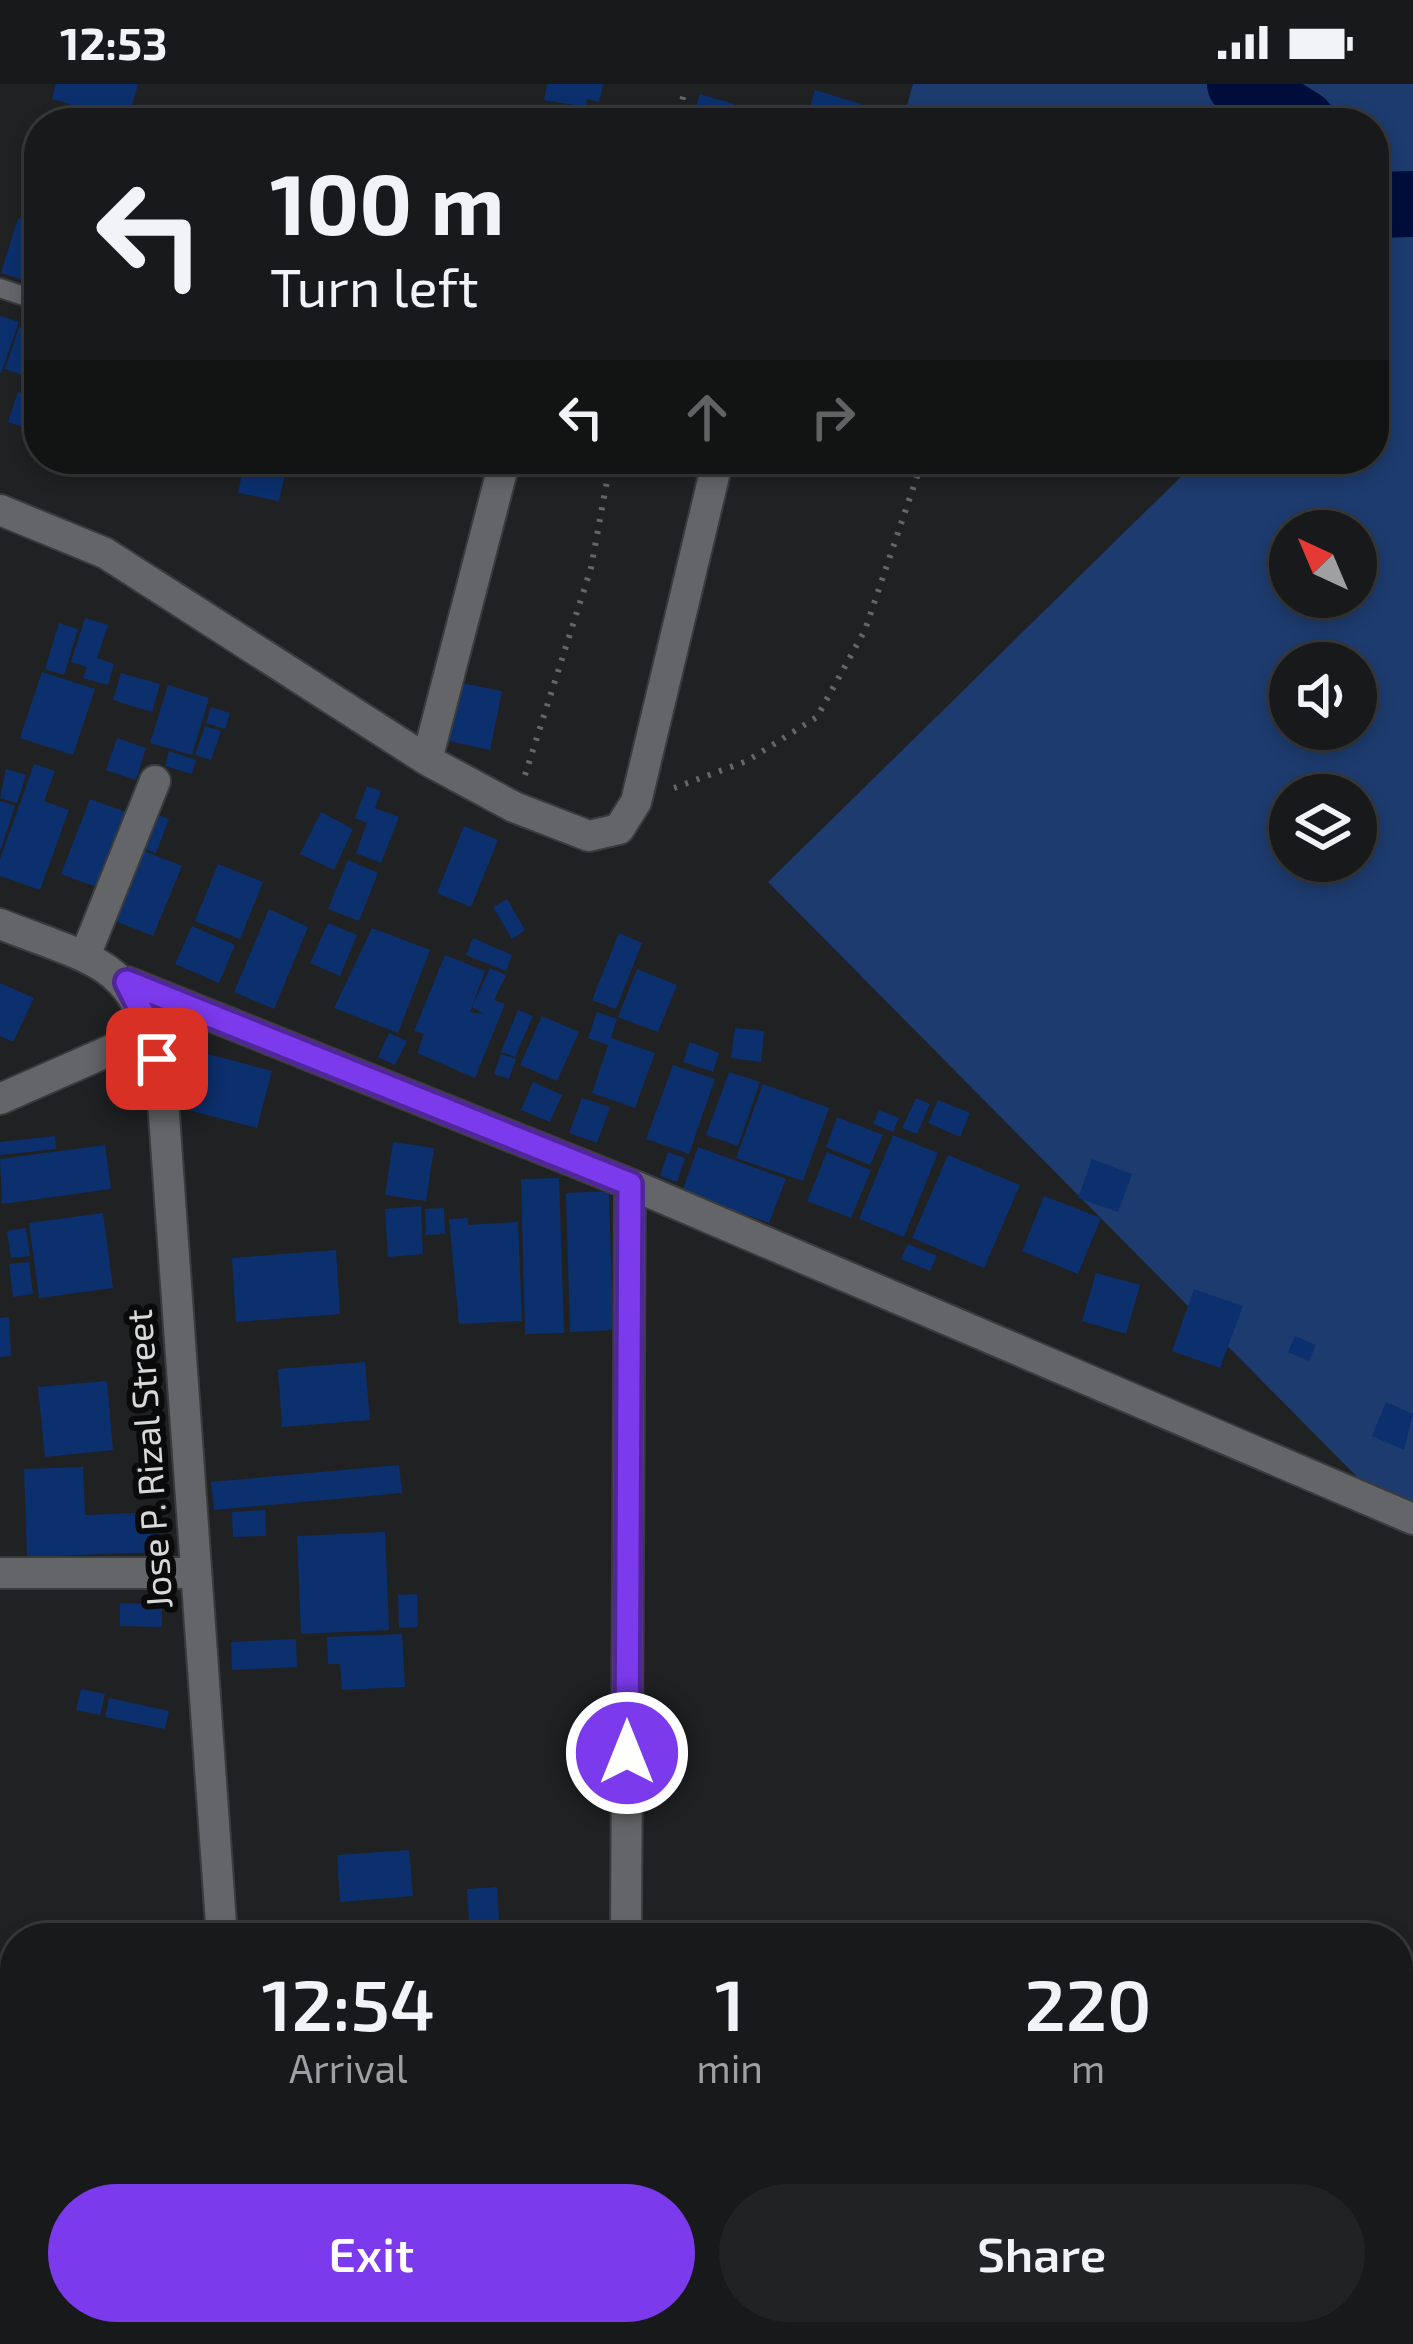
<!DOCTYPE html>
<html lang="en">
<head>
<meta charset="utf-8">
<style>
  :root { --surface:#17191a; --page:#202223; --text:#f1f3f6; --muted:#9ea0a2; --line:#363839; --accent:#7c3aed }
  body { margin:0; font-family:"Exo 2",sans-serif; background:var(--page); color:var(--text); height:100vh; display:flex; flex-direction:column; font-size:45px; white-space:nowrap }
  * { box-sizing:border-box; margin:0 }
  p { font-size:39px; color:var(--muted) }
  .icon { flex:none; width:66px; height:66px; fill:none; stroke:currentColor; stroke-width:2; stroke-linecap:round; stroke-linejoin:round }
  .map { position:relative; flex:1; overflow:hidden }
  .drawer { position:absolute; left:0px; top:1839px; width:1413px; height:423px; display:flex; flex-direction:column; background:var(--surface); border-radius:48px 48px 0 0; box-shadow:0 6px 18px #0003,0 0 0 3px var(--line) }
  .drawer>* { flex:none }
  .guide { position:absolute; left:24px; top:24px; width:1365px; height:366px; border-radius:48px; box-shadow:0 6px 18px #0003,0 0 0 3px var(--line); background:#17191a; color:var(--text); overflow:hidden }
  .needle { width:78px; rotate:316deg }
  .buttons { position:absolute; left:1269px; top:426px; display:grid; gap:24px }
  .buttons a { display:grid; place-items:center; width:108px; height:108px; border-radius:50%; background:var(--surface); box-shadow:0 6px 18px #0003,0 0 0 3px var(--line); font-size:60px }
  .pin { position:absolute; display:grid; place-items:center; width:102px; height:102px; color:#fff; margin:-51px; border-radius:24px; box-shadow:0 6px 18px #0006 }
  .me { position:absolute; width:132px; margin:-66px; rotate:0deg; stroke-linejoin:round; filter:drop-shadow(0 0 9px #0008) }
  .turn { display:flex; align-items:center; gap:42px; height:252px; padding:0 48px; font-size:54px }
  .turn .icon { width:156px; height:156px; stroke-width:2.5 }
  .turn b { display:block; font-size:84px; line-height:102px }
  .lanes { display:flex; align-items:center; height:114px; padding:0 48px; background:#0003; justify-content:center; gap:60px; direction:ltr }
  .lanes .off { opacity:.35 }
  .eta { display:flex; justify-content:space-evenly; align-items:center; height:204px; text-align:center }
  .eta b { font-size:72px; font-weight:600; line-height:84px }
  .button { display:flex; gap:24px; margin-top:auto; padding:24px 48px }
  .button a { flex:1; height:138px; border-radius:72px; background:var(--accent); color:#fff; font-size:48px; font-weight:600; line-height:138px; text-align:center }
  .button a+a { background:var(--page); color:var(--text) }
  .status { display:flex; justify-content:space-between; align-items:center; height:84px; padding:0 60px; background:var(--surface); direction:ltr }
  .status svg { height:33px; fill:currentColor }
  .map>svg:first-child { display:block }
  .green { fill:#1d3b6e; fill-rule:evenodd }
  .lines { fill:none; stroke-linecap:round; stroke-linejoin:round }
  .river { stroke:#000d3a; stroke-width:66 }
  .building { fill:#0c306e }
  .service-casing { stroke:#3a3b3d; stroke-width:22 }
  .minor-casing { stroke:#3a3b3d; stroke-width:34 }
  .tertiary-casing { stroke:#3a3b3d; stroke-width:34 }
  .path { stroke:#646667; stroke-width:6; stroke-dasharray:3 9; stroke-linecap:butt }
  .service { stroke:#646568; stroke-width:18 }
  .minor { stroke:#646568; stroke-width:30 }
  .tertiary { stroke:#646568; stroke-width:30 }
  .route-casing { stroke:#51269a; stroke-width:30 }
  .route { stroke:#7c3aed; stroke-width:21 }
  .labels { text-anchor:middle; stroke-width:12; stroke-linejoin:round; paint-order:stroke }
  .street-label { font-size:36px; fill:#d7d8d9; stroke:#0a0a0b }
</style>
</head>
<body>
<div class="status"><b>12:53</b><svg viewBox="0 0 49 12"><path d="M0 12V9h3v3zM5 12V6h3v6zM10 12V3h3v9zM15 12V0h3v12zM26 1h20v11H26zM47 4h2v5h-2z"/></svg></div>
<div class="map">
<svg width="1413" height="2260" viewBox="0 0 1413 2260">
  <rect width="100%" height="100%" fill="#1f2123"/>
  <path class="green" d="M913 0H1413V1433L1385 1421 768 798 1199 375H1374V204L1388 190 1374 183V39H902ZM1290 447H1356V513H1290ZM1290 579H1356V645H1290ZM1290 711H1356V777H1290Z"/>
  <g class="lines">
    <path class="river" d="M1240 0 1303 39
      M1374 121 1413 120"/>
  </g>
  <path class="building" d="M56 0H138L127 39H64L70 20 52 15Z
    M547 0H603L599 18 587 15 586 23 544 16Z
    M815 6 861 20 855 39H805Z
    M700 10 734 20 728 39H691Z
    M588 23 619 28 617 39H585Z
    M18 134 39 140 37 200 1 189Z
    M0 232 19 238 1 289H0Z
    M19 243 39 249V297L5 285Z
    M18 308 39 315 31 346 8 338Z
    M245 375H288L279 417 238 409Z
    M85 534 108 541 97 574 114 580 108 601 83 594 87 583 71 578Z
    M59 539 78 545 64 591 45 585Z
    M42 588 95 605 73 671 20 654Z
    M121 589 160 600 152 628 113 616Z
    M456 598 502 607 490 666 444 656Z
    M168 601 209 614 192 671 150 659Z
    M211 623 230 629 225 645 206 639Z
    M205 642 221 647 211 676 195 671Z
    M117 654 146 664 136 696 106 686Z
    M169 667 196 676 192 690 165 682Z
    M34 680 55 687 44 717 69 726 40 806 0 792V775Z
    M6 685 26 691 17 719 0 714Z
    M367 702 381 707 375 724 399 733 381 779 356 769 367 739 355 734Z
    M90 715 137 732 107 807 61 790Z
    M0 717 15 722 1 765H0Z
    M150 728 169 735 156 769 136 762Z
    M321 728 353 745 334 786 300 770Z
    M464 742 498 756 471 823 437 809Z
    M136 764 182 782 153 852 108 834Z
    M348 776 378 789 359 837 328 825Z
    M218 780 263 798 240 855 195 837Z
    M507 815 525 846 512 855 493 823Z
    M269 825 308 843 274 925 234 908Z
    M328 839 357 851 340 892 310 879Z
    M192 842 235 861 219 899 175 880Z
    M372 844 430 866 398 949 334 924Z
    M619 849 642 859 616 925 592 916Z
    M473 854 512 871 506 887 466 871Z
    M445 871 485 887 470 928 485 930 472 923 490 884 506 891 494 916 505 920 475 994 417 969 424 950 414 947Z
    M637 885 677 901 658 948 618 933Z
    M0 899 34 914 13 958 0 952Z
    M518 926 533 932 515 973 501 968Z
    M597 928 617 935 611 954 655 969 635 1024 592 1009 608 961 588 954Z
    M542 932 579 948 557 997 520 981Z
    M735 944 764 947 761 978 731 974Z
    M389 949 407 957 395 981 378 973Z
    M690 958 719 969 713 988 683 978Z
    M189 965 272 987 257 1044 173 1022Z
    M501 970 516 975 509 995 494 990Z
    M673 981 715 995 689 1070 646 1055Z
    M729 988 760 998 738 1062 706 1051Z
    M533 998 562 1011 550 1038 521 1026Z
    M763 1000 829 1024 803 1097 736 1074Z
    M582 1014 610 1023 597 1059 569 1049Z
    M916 1014 930 1020 917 1050 902 1044Z
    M938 1016 970 1029 960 1053 928 1039Z
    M879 1026 899 1034 893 1048 873 1040Z
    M837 1033 883 1051 870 1081 826 1063Z
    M893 1051 938 1069 904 1153 859 1135Z
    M55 1052 56 1065 0 1071V1058Z
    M393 1058 434 1064 426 1117 385 1111Z
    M105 1061 111 1105 2 1120 0 1075Z
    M698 1063 786 1095 769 1139 682 1108Z
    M668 1068 685 1074 677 1098 660 1092Z
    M827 1068 871 1086 851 1134 807 1117Z
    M948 1071 1020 1101 984 1184 912 1154Z
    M1092 1075 1132 1090 1118 1128 1078 1114Z
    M559 1094 564 1249 525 1250 521 1095Z
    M609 1107 613 1246 570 1248 566 1109Z
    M1044 1112 1101 1134 1078 1190 1022 1167Z
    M421 1122 423 1170 388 1173 385 1125Z
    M444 1124 445 1150 426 1151 425 1125Z
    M103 1129 113 1204 39 1214 29 1139Z
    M468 1134V1141L518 1138 522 1237 459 1240 449 1135Z
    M26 1144 30 1172 11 1174 7 1147Z
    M908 1160 937 1172 930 1187 901 1175Z
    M336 1166 340 1230 236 1238 232 1174Z
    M29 1178 33 1210 13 1213 9 1180Z
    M1096 1189 1140 1201 1126 1250 1082 1237Z
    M1194 1205 1243 1222 1220 1284 1172 1267Z
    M9 1233 11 1272 0 1273V1234Z
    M1295 1252 1316 1261 1309 1277 1288 1268Z
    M365 1278 370 1336 282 1343 278 1285Z
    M107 1297 113 1366 45 1373 38 1303Z
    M1386 1318 1413 1330 1404 1366 1372 1352Z
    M399 1381 402 1409 214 1426 211 1398Z
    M83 1383 85 1431 158 1428 159 1468 27 1473 24 1385Z
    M265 1426 266 1452 233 1453 232 1428Z
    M385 1448 389 1546 301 1550 297 1452Z
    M417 1510 418 1543 399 1544 398 1511Z
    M120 1519 162 1520V1543L120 1542Z
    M402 1550 405 1603 342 1606 340 1580H328L327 1553Z
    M296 1555 297 1583 232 1586 231 1558Z
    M81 1605 105 1610 100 1631 76 1626Z
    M109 1614 169 1627 165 1645 105 1633Z
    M409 1766 413 1812 340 1818 337 1771Z
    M497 1803 499 1836 469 1838 467 1805Z
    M288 2247H385L386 2256 289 2260Z
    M390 2247H436V2259H390Z"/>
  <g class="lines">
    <defs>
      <path id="service" d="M0 204 39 217"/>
      <path id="minor" d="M0 426 105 469 427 676 514 723 589 752 619 745 636 718 718 375
        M427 676 505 375
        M85 872 155 697
        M127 898 630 1100 1413 1435
        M0 1015 152 948
        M0 1489H196
        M626 1854 630 1100
        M626 2247V2260"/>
      <path id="tertiary" d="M0 840C108 882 139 878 162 1002L222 1854
        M251 2247 252 2260"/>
    </defs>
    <use href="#service" class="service-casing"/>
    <use href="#minor" class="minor-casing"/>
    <use href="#tertiary" class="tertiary-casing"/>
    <path class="path" d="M677 39 684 9
      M525 691 591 484 611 375
      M674 704 747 677 817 633 865 546 923 375"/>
    <use href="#service" class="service"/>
    <use href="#minor" class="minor"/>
    <use href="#tertiary" class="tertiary"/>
  </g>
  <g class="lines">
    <defs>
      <path id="route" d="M157 975 152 948 127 898 630 1100 627 1669"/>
    </defs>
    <use href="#route" class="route-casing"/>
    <use href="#route" class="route"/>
  </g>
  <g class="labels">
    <g class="street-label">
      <text transform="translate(149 1375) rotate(-94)" y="13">Jose P. Rizal Street</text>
    </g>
  </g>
</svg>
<div class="buttons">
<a><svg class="needle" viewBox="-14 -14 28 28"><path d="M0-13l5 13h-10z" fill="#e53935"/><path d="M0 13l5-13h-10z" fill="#9ea0a2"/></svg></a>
<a><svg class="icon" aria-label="sound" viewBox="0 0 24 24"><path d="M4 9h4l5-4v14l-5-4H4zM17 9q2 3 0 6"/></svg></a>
<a><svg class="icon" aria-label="layers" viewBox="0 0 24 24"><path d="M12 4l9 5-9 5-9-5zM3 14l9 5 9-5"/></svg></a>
</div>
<div class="pin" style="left:157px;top:975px;background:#d93025"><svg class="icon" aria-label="arrive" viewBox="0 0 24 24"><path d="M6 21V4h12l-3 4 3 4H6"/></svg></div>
<svg class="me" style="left:627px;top:1669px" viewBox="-20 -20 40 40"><circle r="17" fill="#7c3aed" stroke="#fff" stroke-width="3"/><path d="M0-11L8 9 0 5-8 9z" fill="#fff"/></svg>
<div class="guide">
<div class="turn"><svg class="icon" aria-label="left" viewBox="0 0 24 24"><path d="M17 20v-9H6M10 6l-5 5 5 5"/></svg><div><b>100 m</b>Turn left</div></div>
<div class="lanes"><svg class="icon" aria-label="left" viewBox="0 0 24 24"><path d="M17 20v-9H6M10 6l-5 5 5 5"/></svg><svg class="icon off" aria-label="ahead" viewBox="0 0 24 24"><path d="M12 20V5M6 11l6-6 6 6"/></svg><svg class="icon off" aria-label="right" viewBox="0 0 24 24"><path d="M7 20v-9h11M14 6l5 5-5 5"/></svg></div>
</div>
<section class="drawer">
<div class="eta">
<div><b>12:54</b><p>Arrival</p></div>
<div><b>1</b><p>min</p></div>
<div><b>220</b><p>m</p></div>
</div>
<div class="button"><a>Exit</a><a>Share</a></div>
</section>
</div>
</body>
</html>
